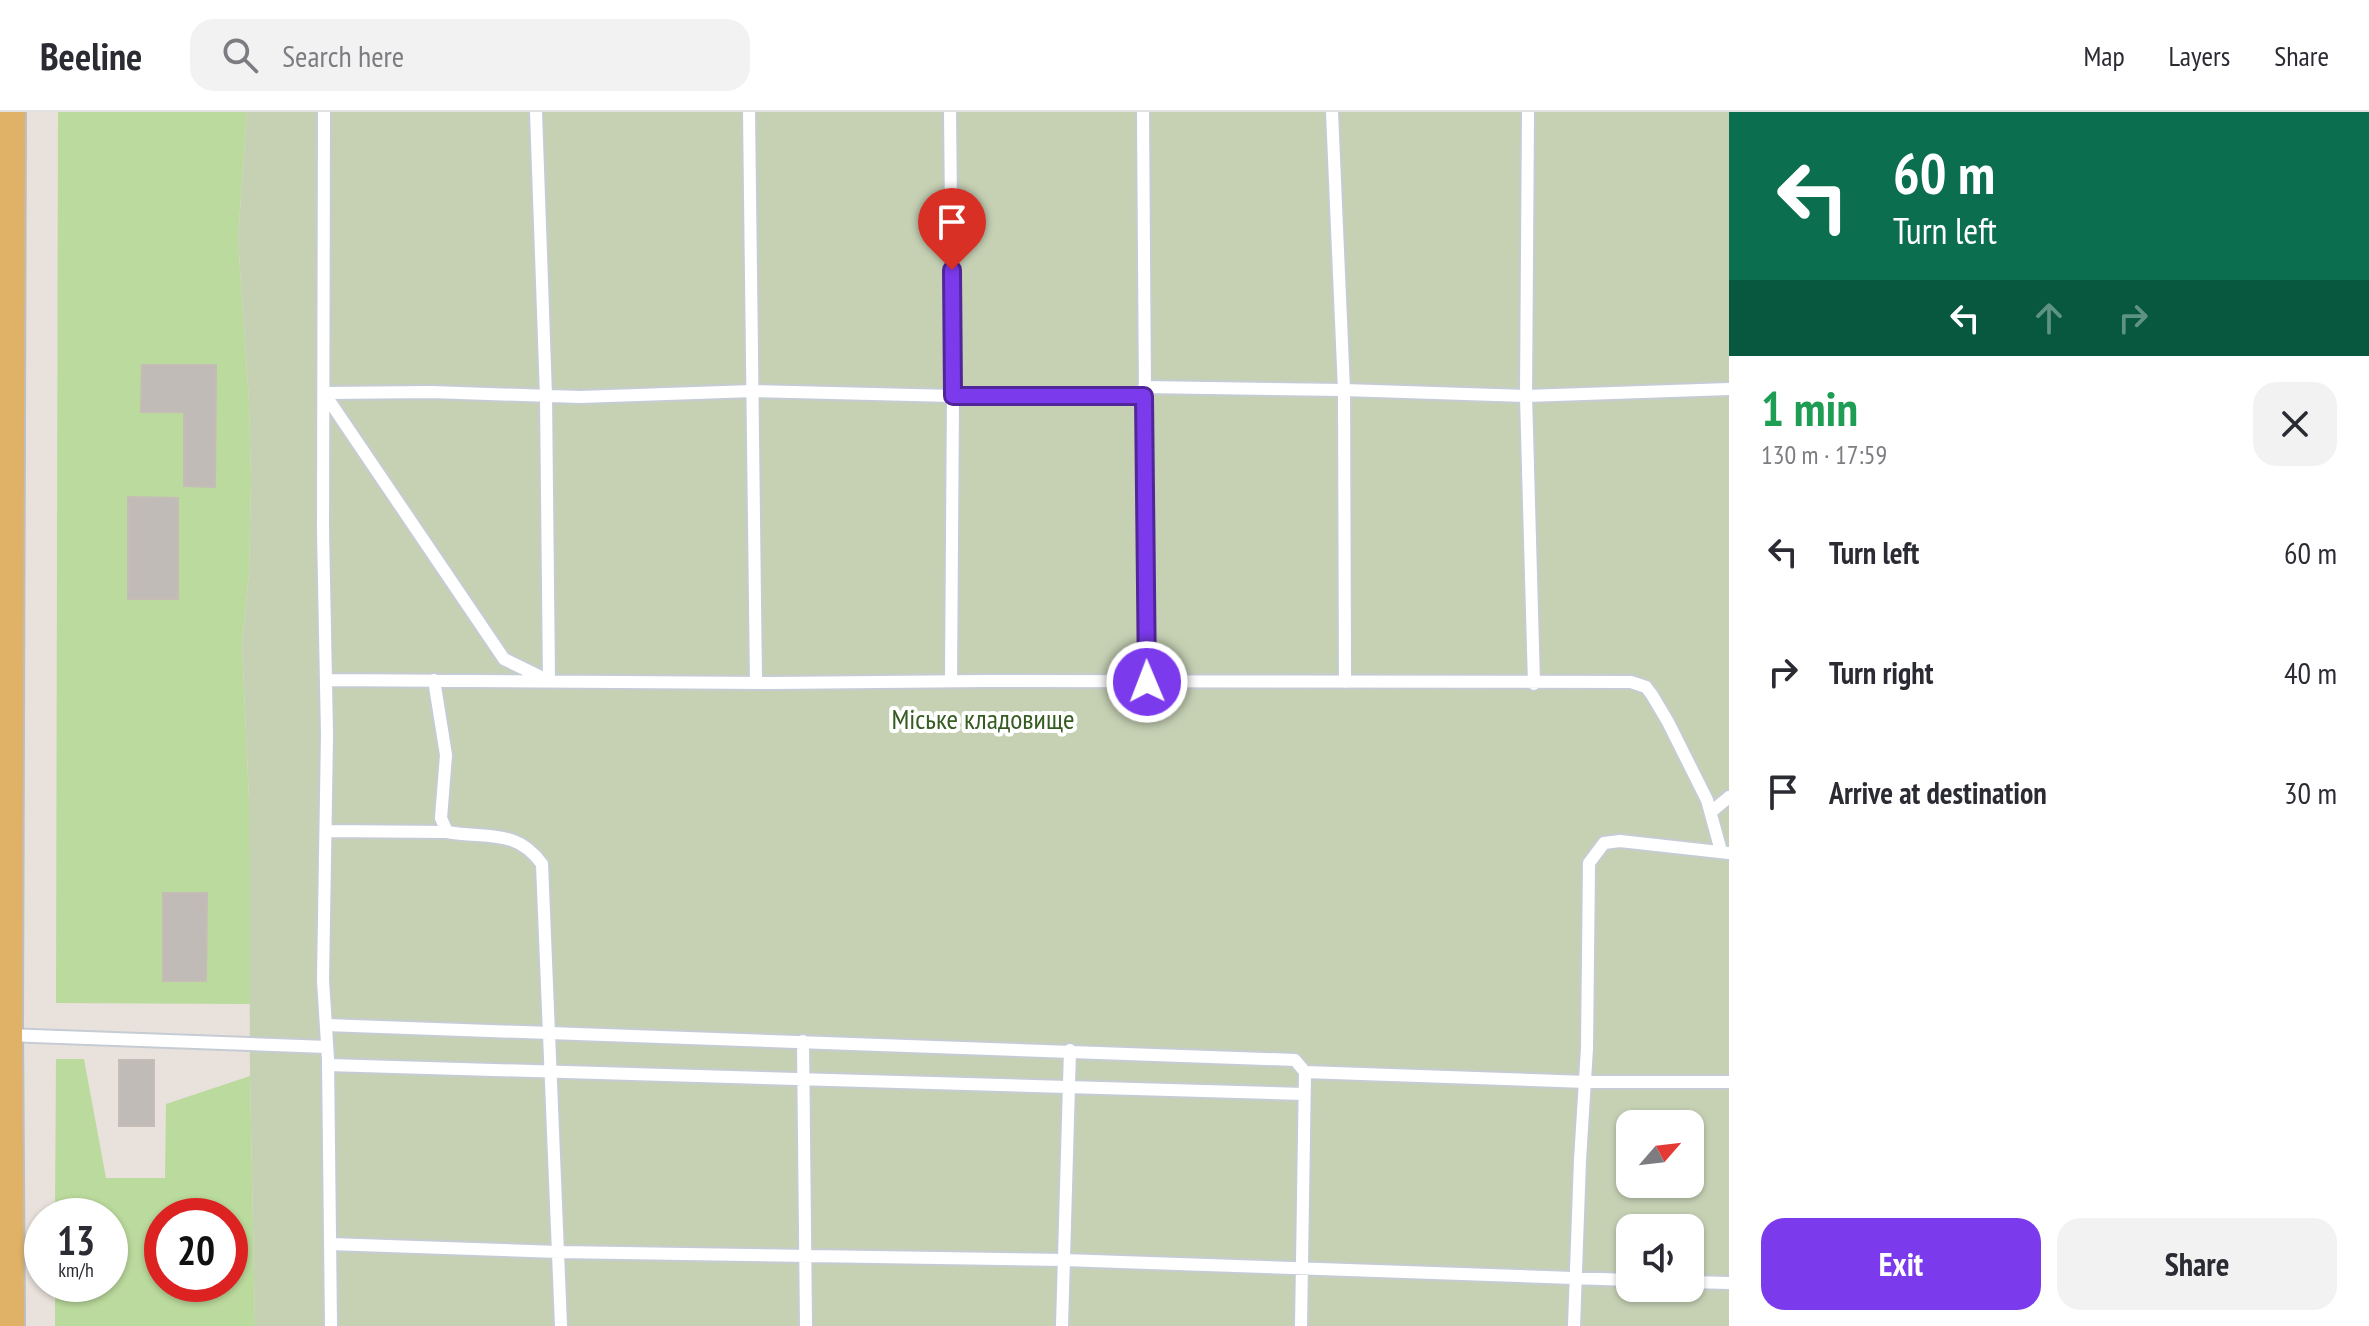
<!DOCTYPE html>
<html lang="en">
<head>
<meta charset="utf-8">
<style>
  :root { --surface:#fff; --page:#f2f2f3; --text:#2b2b33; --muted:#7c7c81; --line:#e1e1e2; --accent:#7c3aed }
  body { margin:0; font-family:"PT Sans Narrow",sans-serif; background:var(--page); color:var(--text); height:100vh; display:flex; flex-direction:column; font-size:30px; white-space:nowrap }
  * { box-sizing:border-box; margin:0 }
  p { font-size:26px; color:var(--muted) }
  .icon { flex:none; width:44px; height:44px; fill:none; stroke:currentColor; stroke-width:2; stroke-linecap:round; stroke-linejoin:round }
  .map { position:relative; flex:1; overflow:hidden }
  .drawer { display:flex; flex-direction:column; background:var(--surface); width:640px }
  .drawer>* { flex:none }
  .banner { background:#0b6e4f; color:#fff; overflow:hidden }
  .needle { width:52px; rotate:62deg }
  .fabs { position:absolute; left:1616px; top:998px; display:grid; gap:16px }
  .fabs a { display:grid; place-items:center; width:88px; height:88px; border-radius:16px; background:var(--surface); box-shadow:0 2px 6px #0004; font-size:40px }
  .speed { position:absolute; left:24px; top:1086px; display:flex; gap:16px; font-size:40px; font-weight:700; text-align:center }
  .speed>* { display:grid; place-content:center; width:104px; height:104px; border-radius:50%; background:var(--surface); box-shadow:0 2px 6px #0004; line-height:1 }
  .speed small { font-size:20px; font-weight:400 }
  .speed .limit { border:12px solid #d22; background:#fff; color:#111 }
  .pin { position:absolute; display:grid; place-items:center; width:68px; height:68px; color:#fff; margin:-82px -34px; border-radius:50% 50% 50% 0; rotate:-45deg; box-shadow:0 0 8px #0007 }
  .pin .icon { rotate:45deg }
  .me { position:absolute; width:88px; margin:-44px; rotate:359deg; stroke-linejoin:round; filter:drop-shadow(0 0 6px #0008) }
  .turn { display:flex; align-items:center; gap:28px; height:168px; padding:0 32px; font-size:36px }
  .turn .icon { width:104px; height:104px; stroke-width:2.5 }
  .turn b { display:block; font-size:56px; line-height:68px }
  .lanes { display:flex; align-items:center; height:76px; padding:0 32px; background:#0003; justify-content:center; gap:40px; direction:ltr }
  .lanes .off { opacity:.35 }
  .round { display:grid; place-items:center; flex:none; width:84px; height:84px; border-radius:24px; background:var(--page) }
  .headline { display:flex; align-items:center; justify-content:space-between; height:136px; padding:0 32px }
  h1 { font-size:48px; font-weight:800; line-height:60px; color:#1e9e55 }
  .action { display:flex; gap:16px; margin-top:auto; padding:16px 32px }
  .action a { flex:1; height:92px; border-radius:24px; background:var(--accent); color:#fff; font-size:32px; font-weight:800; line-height:92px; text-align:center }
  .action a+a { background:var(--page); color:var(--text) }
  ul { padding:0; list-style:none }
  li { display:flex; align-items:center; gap:24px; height:120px; padding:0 32px }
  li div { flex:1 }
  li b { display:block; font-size:30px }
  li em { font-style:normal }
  header { display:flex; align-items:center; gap:48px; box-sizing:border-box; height:112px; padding:0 40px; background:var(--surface); border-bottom:2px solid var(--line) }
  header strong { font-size:38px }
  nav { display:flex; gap:44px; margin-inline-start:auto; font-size:28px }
  .search { width:560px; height:72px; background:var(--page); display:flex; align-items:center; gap:20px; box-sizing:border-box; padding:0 28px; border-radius:24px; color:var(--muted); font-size:30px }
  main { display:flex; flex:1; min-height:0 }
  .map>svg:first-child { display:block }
  .green { fill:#bbda9d; fill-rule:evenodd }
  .cemetery { fill:#c6d1b4; fill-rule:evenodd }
  .building { fill:#c1bbb8; stroke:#c4bcb5; stroke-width:2 }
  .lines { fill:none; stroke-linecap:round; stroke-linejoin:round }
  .lane-casing { stroke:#c6ccd4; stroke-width:16 }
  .primary-casing { stroke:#bebebe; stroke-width:42 }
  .lane { stroke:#fff; stroke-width:12 }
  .primary { stroke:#e0b268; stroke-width:38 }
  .route-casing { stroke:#51269a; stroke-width:20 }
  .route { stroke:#7c3aed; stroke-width:14 }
  .labels { text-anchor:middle; stroke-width:8; stroke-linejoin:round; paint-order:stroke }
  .park-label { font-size:28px; fill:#365c21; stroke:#fff }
</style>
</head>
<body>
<header>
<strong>Beeline</strong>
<div class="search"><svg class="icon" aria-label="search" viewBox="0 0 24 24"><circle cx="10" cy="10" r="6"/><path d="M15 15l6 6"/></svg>Search here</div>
<nav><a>Map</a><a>Layers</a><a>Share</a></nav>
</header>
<main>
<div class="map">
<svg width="1729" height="1214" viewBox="0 0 1729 1214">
  <rect width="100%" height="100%" fill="#e9e1db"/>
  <path class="green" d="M58 0H247L238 127 249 289 251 369 249 461 242 532 249 687 251 892 56 891Z
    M56 947H84L106 1066H165L166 992 250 964 255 1214H55V1172H110V1104H55ZM162 1104H230V1172H162Z"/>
  <path class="cemetery" d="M247 0H1729V1214H255L250 964 249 687 242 532 249 461 251 369 249 289 238 127ZM1630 1012H1690V1072H1630ZM1630 1116H1690V1176H1630Z"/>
  <path class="building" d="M142 253H216L215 375 184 374V300H141Z
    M128 385 178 386V487H128Z
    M163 781H207L206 869H163Z
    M119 948H154V1014H119Z"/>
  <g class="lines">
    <defs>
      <path id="lane" d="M324 0 323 418 327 623 323 868 328 947 331 1214
        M749 0 756 571
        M950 0 953 284 951 569
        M1143 0 1147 570
        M1332 0 1344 278 1345 570
        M1528 0 1526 284 1534 572
        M1144 275 1344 278 1526 284 1729 277
        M324 281 504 547 549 569 546 284 536 0
        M324 281 431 280 580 285 753 279 953 284H1144
        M326 568 771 571 985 569 1631 570 1646 575 1652 583 1668 610 1707 688 1721 739
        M434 568 446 643 441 706 447 720C486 727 516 716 542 752L561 1214
        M1711 700 1729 685
        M326 719 447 720
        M326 913 1295 948 1305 960 1301 1214
        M6 923 327 935
        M803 929 806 1214
        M328 953 1304 982
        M1305 960 1586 970H1729
        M330 1132 559 1140 1064 1148 1630 1168
        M1690 1170 1729 1171
        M1062 1214 1070 938
        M1574 1214 1580 1048 1587 936 1589 751 1604 731 1620 729 1729 741"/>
      <path id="primary" d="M5 1214 3 914 6 0"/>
    </defs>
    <use href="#lane" class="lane-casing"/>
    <use href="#primary" class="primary-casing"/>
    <use href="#lane" class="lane"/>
    <use href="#primary" class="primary"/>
  </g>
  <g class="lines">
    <defs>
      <path id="route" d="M952 158 953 284H1144L1147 570"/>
    </defs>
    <use href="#route" class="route-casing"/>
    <use href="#route" class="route"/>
  </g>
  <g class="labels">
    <g class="park-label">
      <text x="983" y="617">Міське кладовище</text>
    </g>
  </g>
</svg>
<div class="fabs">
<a><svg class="needle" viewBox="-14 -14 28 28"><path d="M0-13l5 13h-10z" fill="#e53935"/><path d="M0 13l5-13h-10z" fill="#7c7c81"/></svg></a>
<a><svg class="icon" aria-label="sound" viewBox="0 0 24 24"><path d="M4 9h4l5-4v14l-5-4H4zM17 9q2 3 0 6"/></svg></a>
</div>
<div class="speed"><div>13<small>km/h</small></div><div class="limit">20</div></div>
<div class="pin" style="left:952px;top:158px;background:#d93025"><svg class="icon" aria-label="arrive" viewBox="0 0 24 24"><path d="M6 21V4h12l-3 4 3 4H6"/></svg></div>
<svg class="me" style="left:1147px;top:570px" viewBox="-20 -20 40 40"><circle r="17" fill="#7c3aed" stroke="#fff" stroke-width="3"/><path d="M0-11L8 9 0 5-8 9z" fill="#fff"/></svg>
</div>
<section class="drawer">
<div class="banner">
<div class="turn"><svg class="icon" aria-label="left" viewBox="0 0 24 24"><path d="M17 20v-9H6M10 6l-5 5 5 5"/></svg><div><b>60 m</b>Turn left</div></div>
<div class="lanes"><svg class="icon" aria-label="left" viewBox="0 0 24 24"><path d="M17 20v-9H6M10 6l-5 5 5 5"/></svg><svg class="icon off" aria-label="ahead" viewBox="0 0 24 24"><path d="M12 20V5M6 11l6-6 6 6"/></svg><svg class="icon off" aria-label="right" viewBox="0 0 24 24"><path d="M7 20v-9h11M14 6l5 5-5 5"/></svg></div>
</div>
<div class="headline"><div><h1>1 min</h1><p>130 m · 17:59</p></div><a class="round"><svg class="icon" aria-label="close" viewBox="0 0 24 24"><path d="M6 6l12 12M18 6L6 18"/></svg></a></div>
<ul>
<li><svg class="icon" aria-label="left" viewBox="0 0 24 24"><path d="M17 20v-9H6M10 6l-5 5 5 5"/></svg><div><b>Turn left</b></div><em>60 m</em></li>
<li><svg class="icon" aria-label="right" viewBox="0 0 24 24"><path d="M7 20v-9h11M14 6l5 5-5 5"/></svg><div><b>Turn right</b></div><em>40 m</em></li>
<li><svg class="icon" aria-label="arrive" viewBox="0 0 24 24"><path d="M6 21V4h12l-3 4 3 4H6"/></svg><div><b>Arrive at destination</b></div><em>30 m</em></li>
</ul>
<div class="action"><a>Exit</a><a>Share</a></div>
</section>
</main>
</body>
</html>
